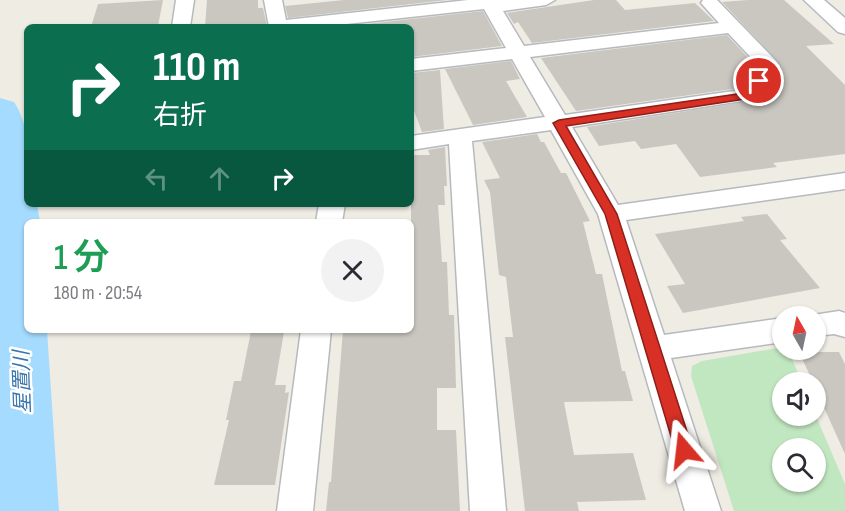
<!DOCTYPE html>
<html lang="ja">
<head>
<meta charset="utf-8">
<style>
  :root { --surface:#fff; --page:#f2f2f3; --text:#2b2b33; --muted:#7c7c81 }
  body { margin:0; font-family:"Sofia Sans Condensed","Noto Sans JP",sans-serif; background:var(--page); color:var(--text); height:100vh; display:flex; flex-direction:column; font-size:22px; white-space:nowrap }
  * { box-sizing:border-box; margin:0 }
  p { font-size:20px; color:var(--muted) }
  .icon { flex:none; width:33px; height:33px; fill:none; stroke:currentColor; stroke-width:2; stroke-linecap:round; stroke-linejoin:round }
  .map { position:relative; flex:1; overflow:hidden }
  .sheet { position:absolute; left:24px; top:219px; width:390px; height:114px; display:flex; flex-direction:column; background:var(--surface); border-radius:9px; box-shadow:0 2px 4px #0004 }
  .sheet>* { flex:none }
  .top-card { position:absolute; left:24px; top:24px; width:390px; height:183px; border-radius:9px; box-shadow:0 2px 4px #0004; background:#0b6e4f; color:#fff; overflow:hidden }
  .needle { width:39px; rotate:351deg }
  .fabs { position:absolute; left:772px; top:306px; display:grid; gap:12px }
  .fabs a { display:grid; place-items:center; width:54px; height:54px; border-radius:50%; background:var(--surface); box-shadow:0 2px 4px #0004; font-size:30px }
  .pin { position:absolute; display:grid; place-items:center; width:51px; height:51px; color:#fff; margin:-26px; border:3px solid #fff; border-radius:50%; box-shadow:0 2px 6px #0007 }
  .me { position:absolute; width:66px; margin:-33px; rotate:343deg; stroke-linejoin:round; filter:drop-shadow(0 0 4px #0008) }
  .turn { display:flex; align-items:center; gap:21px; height:126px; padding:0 30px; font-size:27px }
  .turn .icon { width:78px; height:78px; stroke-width:2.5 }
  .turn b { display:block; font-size:42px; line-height:51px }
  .lanes { display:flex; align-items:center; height:57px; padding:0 30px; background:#0003; justify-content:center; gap:30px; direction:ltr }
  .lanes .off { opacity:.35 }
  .round { display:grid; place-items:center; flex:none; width:63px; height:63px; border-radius:32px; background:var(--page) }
  .headline { display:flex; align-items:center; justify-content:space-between; height:102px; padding:0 30px }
  h1 { font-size:36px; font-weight:600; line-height:45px; color:#1e9e55 }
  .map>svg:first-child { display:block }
  .green { fill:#c1e7c0; fill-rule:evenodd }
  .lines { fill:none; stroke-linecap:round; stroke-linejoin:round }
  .river { fill:#a4dbff; fill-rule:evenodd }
  .building { fill:#cac7c1 }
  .minor-casing { stroke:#b6babe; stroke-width:3 }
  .minor { fill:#fff; fill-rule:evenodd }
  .route { fill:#d93025; stroke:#8d1f18; stroke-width:1.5 }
  .labels { text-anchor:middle; stroke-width:5; stroke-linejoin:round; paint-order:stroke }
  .water-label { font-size:21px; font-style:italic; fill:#3b76ac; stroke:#fff }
</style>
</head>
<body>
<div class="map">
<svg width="845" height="511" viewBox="0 0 845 511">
  <rect width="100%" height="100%" fill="#efece4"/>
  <path class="green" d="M783 347V350H788L802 382H783V416H816L845 484V511H734L691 376 692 366 702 361ZM783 448H816V482H783Z"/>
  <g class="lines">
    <path class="river" d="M0 98 14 102C33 129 27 172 27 204H37L40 222H27V330H47L59 511H0Z"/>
  </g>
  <path class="building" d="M163 0 158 26 91 27 98 4Z
    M207 0H258V8H263L267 27H205Z
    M344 0H447L288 18 285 6Z
    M594 0H616L625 10 695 3 714 21 532 43 518 22 514 24 507 13Z
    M748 0H784L834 44 806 46 845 85V154L773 163 777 167 700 177 676 144 641 149 635 141 599 146 587 127 757 100 782 66 722 2Z
    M483 11 502 46 411 57V27H340Z
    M727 35 756 66 740 88 576 111 541 58Z
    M511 61 520 79 506 81 527 117 473 125 445 69Z
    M440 70 444 129 422 132 411 103V73Z
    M537 134 541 142H544L561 173H566L590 221 583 222 596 274H602L622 371H625L633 401 564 402 574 455 633 453 646 500 577 502 579 511H525L505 337H513L506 277 499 275 490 192 484 180 500 178 482 142Z
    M445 147 447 186H444L445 205H438L442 262H447L449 315H454L456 388H437V430H456L460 511H326L329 482H331L343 330H411V155H430L428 150Z
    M767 214 787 239 780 240 820 288 683 313 667 286 685 284 655 234 744 221 741 217Z
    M251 331 284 332 275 385H286L285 393 289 392 275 485H214L229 420H226L234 381H241Z
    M799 352H839L845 364V454L816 390V382H813Z"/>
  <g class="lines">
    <defs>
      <path id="minor" d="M176 0H194L190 27H172Z
        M264 0H282L286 20 468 0H555L546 5 503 11 524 46 719 23 701 3 703 0H717L777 62 780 66 755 99 572 127 618 205 845 173V189L626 220 664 335 783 318V342L671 358 721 511H685L598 214 551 130 472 141 506 511H470L449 144 411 150V136L545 117 512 59 411 71V59L506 48 484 9 319 27H269ZM728 33 759 66 741 90 565 115 530 57Z
        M804 0H824L845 18V34L838 32Z
        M319 204H345L342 222H316Z
        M839 311 845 313V337L834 334 816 336V316H807Z
        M301 330H331L313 511H277Z"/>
    </defs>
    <use href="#minor" class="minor-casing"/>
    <use href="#minor" class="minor"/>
  </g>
  <path class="route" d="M755 79 764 81 752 98 566 126 617 214 693 450 690 456 684 458 678 456 675 450 605 214 553 123 559 120 744 93Z"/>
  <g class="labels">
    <g class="water-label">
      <text transform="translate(22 382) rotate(-92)" y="7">星置川</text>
    </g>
  </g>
</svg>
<div class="fabs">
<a><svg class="needle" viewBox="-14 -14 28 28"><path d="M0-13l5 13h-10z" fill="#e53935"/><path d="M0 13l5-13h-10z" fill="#7c7c81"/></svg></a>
<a><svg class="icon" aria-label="sound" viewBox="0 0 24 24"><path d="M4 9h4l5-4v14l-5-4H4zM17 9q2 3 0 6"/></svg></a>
<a><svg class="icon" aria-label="search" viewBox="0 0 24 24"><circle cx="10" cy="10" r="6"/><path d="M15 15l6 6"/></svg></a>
</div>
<div class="pin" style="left:759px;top:81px;background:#d93025"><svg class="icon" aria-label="arrive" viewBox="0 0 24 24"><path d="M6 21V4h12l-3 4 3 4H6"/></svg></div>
<svg class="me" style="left:684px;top:450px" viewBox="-20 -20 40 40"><path d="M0-17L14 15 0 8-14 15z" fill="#d93025" stroke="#fff" stroke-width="4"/></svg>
<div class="top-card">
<div class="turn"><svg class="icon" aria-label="right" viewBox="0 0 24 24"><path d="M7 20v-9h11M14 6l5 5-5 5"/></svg><div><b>110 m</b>右折</div></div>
<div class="lanes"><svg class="icon off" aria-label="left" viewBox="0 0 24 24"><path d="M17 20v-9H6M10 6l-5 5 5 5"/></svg><svg class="icon off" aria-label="ahead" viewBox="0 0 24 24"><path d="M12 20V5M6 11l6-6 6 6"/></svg><svg class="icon" aria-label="right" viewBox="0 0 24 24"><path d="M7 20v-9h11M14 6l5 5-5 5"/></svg></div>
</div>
<section class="sheet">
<div class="headline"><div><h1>1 分</h1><p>180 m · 20:54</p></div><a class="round"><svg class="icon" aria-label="close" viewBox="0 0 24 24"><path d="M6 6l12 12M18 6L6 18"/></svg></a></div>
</section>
</div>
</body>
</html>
